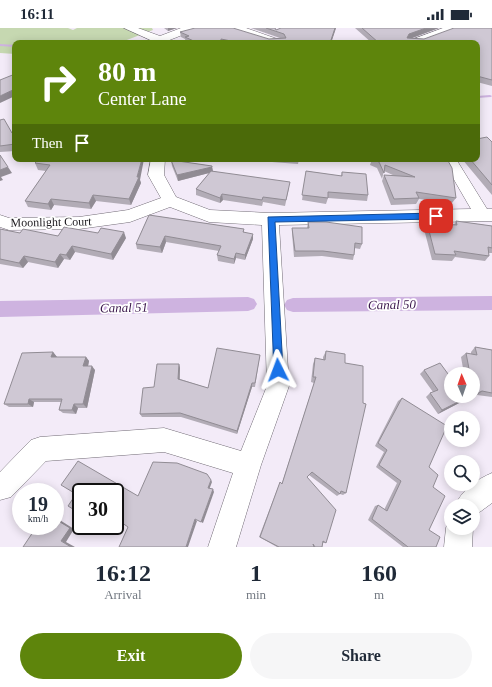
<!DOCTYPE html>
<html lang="en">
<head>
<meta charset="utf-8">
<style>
  :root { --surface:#fff; --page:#f6f6f7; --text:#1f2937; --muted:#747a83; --accent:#5e850c }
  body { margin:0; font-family:"Times New Roman",serif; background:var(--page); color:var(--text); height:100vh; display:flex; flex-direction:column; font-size:15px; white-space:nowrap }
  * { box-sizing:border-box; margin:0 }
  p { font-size:13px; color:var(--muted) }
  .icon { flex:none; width:22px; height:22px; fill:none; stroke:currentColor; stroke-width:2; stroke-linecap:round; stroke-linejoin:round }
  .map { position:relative; height:519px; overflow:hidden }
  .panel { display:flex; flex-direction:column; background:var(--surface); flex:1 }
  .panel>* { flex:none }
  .banner { position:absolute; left:12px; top:12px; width:468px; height:122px; border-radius:8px; box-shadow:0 2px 10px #0003; background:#5e850c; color:#fff; overflow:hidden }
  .needle { width:26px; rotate:358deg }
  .controls { position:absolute; left:444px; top:339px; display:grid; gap:8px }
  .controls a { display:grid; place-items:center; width:36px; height:36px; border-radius:50%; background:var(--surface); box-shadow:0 2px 10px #0003; font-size:20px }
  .speed { position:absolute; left:12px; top:455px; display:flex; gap:8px; font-size:20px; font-weight:700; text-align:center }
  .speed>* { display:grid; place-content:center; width:52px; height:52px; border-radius:50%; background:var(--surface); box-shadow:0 2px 10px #0003; line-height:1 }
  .speed small { font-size:10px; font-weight:400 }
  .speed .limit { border:2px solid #111; border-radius:6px; background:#fff; color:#111 }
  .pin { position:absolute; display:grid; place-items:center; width:34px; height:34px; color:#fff; margin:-17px; border-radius:8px; box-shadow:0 2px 6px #0006 }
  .me { position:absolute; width:44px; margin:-22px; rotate:357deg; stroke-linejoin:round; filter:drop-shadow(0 0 3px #0008) }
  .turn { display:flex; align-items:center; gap:14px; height:84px; padding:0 20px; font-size:18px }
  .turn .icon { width:52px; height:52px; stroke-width:2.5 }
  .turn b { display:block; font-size:28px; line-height:34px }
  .then { display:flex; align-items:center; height:38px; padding:0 20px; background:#0003; gap:8px; font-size:15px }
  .eta { display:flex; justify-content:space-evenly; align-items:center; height:68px; text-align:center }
  .eta b { font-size:24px; font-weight:700; line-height:28px }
  .button { display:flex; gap:8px; margin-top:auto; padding:8px 20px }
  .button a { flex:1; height:46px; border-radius:24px; background:var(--accent); color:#fff; font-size:16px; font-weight:700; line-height:46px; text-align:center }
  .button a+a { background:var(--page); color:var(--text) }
  .status { display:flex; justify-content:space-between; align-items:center; height:28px; padding:0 20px; background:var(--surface); direction:ltr }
  .status svg { height:11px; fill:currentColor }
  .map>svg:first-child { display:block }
  .green { fill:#c6d8b1 }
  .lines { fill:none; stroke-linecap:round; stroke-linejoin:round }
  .stream { fill:#ceb3e0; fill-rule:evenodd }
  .canal { fill:#ceb3e0; fill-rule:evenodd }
  .minor-casing { stroke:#726c76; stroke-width:1 }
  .minor { fill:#fff; fill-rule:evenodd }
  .wall { fill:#b2acb6 }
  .shaded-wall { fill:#918c94 }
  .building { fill:#cfc8d4; stroke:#918c94 }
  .route { fill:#1a73e8; stroke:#114b97 }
  .labels { text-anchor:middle; stroke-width:3.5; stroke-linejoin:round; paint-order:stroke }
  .street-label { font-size:12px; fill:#1b191d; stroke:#fff }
  .water-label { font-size:13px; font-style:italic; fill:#3a164c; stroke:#fff }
</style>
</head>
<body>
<div class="status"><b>16:11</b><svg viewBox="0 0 49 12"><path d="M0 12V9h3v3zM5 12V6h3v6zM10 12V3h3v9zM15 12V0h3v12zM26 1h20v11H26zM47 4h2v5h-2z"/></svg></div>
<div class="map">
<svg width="492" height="519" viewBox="0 0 492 519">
  <rect width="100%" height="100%" fill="#f3ebf8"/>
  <path class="green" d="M0 0H68L73 2 77 0H152L153 2 119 15H15V26L0 25Z"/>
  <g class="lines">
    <path class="stream" d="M0 16 15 17V19L0 18Z
      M490 67 492 68 491 69 477 70V68Z"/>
    <path class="canal" d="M492 268V282L293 284 287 282 284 277 287 272 293 270Z
      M248 269 254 271 257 276 254 281 248 283 0 289V273Z"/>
    <defs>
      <path id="minor" d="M124 0H138L160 8 181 0H204L203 2 190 4 167 13 168 15H157Z
        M226 0H246L283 13 284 15H269L227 2Z
        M443 0H457L456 2 422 15H407L408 13Z
        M151 131H165L164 147 176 169 210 182 270 185 471 181 442 131H456L487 181H492V193L279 197 289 358 261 437 236 519H208L233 445 164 424 46 433 11 469 0 472V444L31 412 40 409 164 400 241 423 267 358 262 197 209 194 170 179 130 194 79 201 9 202 0 199V187L9 190 79 189 128 182 161 170 148 147Z
        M492 445V475L473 489V478H455C461 463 477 451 492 445Z
        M450 490 451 500 473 499 472 519H444L446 500Z"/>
    </defs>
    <use href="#minor" class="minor-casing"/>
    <use href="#minor" class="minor"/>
  </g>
  <path class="wall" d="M164 0H177L168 3Z
    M251 0H275L276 2 281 0H336L331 15H186L185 11 181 9 180 4 269 11 280 10Z
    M355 0H439L411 10 424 11 492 0V58L477 54V15H372Z
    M0 92 12 105 15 99V123L0 124Z
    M492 114V167L462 131H477Z
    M39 131 140 152 141 155 131 177 96 173 91 181 54 177 51 182 28 179 25 173 46 143 38 142 35 135Z
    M182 131H210L184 134 212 138 213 143 289 160 285 178 263 174 262 178 223 172 220 175 196 167V161L209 145 178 153 172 138 171 132 182 134Z
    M273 131H299L298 136 272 134Z
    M356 131H364L363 134Z
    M372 131H447L456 170 452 175 419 171 416 176 391 177 382 153 384 147 395 148 384 143 382 151 377 140 370 137Z
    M306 143 341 148 342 144 368 167 367 173 328 170 326 176 302 172Z
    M149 187 244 201V204L253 211 245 232 236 230 234 236 218 233 217 227 219 223 166 214 162 225 137 221 136 216Z
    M456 193 492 198V225H489V228L485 233 455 229 452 233 432 232 424 201 427 195 454 197Z
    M308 194 362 216 360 221 354 220V227L353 232 322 228 294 229 292 205V200H307Z
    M0 201 20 205 58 208 126 210 113 232 75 224 70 232 64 231 58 240 28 234 23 240 0 236Z
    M475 319 492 322V369L477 367 469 370 468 368H473V346H464L461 329 466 325 471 326V324Z
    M326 323 345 335 346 465 343 467 340 466 337 468 309 447 307 449 326 515H323L322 519H277L259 509 280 454 282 455 314 355 311 354 313 336 315 330 323 332V329Z
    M53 324 57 329H86L89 333 88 338 95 342 87 380H78L76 386 63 385 59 382 61 374H34L33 379H9L4 376Z
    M260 327 255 359H252L237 406 181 389H142L140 386 154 359 179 336 180 340V351L208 360Z
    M424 342 466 370 461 374 438 386 426 369 430 365 433 364 420 346Z
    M402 370 429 439 433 459 429 502 436 519H403L368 492 375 478 378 477 384 482 397 455 376 439 384 424 375 418 398 373Z"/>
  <path class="shaded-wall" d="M168 0H177L168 3Z
    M335 0H336L331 15H330Z
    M426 0H439L407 12V10L409 6Z
    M15 61V68L0 75V68Z
    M142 131H144L140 152 141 155 131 177 129 171 137 149Z
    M8 139 12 145 1 149 3 152 0 153V142Z
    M212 139 213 144 178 153 177 147Z
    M222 166 223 172 220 175V170Z
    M93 167 96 173 91 181 89 175Z
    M51 171 54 177 51 182 48 176Z
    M124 204 126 210 113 232 111 226Z
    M253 206V211L245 232V227Z
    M165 208 166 214 162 225 160 219Z
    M72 218 75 224 70 232 66 227Z
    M236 225V230L234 236V231Z
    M60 226 64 231 58 240 55 234Z
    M24 228 28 234 23 240 19 235Z
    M53 324 57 329H51Z
    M86 329 89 333 87 343 83 338Z
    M179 336 180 340 179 355 178 351Z
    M92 338 95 342 87 380 83 376Z
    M252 355V359L237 406V403Z
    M482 363 477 367 469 370 473 368 474 367Z
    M466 370 461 374 438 386 442 382Z
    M29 371 34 374 33 379 28 376Z
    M74 376 78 380 76 386 72 382Z
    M211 452 212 454 209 462 208 460Z
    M213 461 214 464 203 495 201 494Z
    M55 489 74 501 66 514 75 519H71L61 513Z
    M195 491 197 493 188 519H186Z"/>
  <path class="building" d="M195 0H233L269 11 286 10 284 6 266 0H275L276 2 281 0H335L330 15H241L221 11V15H198L185 9 189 8 180 4Z
    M362 0H426L409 6 407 10 424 11 454 0H492V52L477 48V15H379Z
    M15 46V61L0 68V52Z
    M4 91 12 105 15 99V116L0 118V92Z
    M487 109 492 114V157L470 131H477V111Z
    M0 127 8 139 0 142Z
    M39 131H142L137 149H139L129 171 93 167 89 175 51 171 48 176 25 173 50 137 35 135Z
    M372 131H447L452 140 456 170 416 164 419 170 394 171 384 147 415 149 385 137 384 145 379 134Z
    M171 132 212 138V139L177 147Z
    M211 143 290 154 286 172 263 169 262 172 222 166 220 170 196 161Z
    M306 143 342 148V144L366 146 368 167 328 164V170L302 167Z
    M149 187 244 201 243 204 253 206 245 227 236 225 234 231 217 227 221 218 165 208 160 219 136 216Z
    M456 193 492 198V220L488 219 489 228 454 223 456 227 435 226 427 195 457 197Z
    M308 194H326L362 199V216L355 215 354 227 323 223H295L292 200H309Z
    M64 199 98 205 101 200 124 204 111 226 72 218 66 227 60 226 55 234 24 228 19 235 0 231V201L20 205 23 201 58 208Z
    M475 319 492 322V365L482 363 474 367 473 364V346H470L466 325 477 327Z
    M217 320 260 327 255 355H252L237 403 180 385 140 386 143 360 154 359 157 336H179L178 351 208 360Z
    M326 323 345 326V335L363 338V375L366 376 346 465 341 463 340 466 312 444 307 449 336 482 326 515 323 513 322 519H315L313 516 314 519H279L260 509 280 454 282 456 316 349H313L315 330 325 332Z
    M53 324 51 329H86L83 338H92L83 376H74L72 382H59L62 371H29L28 376H4L22 325Z
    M440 335 451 350V368H464L466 370 442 382 430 365 438 362 424 342Z
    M402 370 447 398 429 439 438 447 433 459 445 468 429 502 440 509 436 519H408L372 491 378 477 387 483 401 453 379 437 387 422 378 415Z
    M78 433 138 468 153 434 177 435 207 446 211 452 208 460 213 461 201 494 195 491 186 519H119L128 499 115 490V464H81V486L68 478 76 466 61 457Z
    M55 491 70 500 61 513 71 519H23L37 498H55Z"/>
  <path class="route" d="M436 185 440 188 436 191 275 194 283 342 281 346 278 347 274 346 268 189Z"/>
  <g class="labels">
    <g class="street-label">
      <text transform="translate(51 194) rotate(-1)" y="4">Moonlight Court</text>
    </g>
    <g class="water-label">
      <text transform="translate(392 276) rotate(-1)" y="5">Canal 50</text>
      <text transform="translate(124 279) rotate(-1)" y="5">Canal 51</text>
    </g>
  </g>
</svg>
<div class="controls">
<a><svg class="needle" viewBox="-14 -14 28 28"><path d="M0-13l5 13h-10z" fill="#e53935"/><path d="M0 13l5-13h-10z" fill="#747a83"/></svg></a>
<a><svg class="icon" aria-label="sound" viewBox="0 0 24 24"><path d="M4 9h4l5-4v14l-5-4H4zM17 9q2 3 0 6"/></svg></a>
<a><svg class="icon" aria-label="search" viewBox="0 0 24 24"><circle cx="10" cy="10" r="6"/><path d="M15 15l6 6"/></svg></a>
<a><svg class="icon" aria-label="layers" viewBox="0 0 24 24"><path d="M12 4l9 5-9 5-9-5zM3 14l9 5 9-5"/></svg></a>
</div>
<div class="speed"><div>19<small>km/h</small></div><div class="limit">30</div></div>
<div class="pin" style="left:436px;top:188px;background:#d93025"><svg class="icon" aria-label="arrive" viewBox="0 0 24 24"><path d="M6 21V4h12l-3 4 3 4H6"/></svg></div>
<svg class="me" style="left:278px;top:342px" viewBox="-20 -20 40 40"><path d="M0-17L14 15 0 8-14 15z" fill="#1a73e8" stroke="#fff" stroke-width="4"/></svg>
<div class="banner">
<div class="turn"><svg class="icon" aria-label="right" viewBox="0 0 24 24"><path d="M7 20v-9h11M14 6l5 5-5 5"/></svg><div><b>80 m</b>Center Lane</div></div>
<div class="then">Then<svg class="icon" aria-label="arrive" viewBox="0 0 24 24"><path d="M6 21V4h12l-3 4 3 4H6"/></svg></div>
</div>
</div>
<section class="panel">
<div class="eta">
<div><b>16:12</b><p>Arrival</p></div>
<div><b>1</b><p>min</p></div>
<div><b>160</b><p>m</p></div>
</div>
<div class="button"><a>Exit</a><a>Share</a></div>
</section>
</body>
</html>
